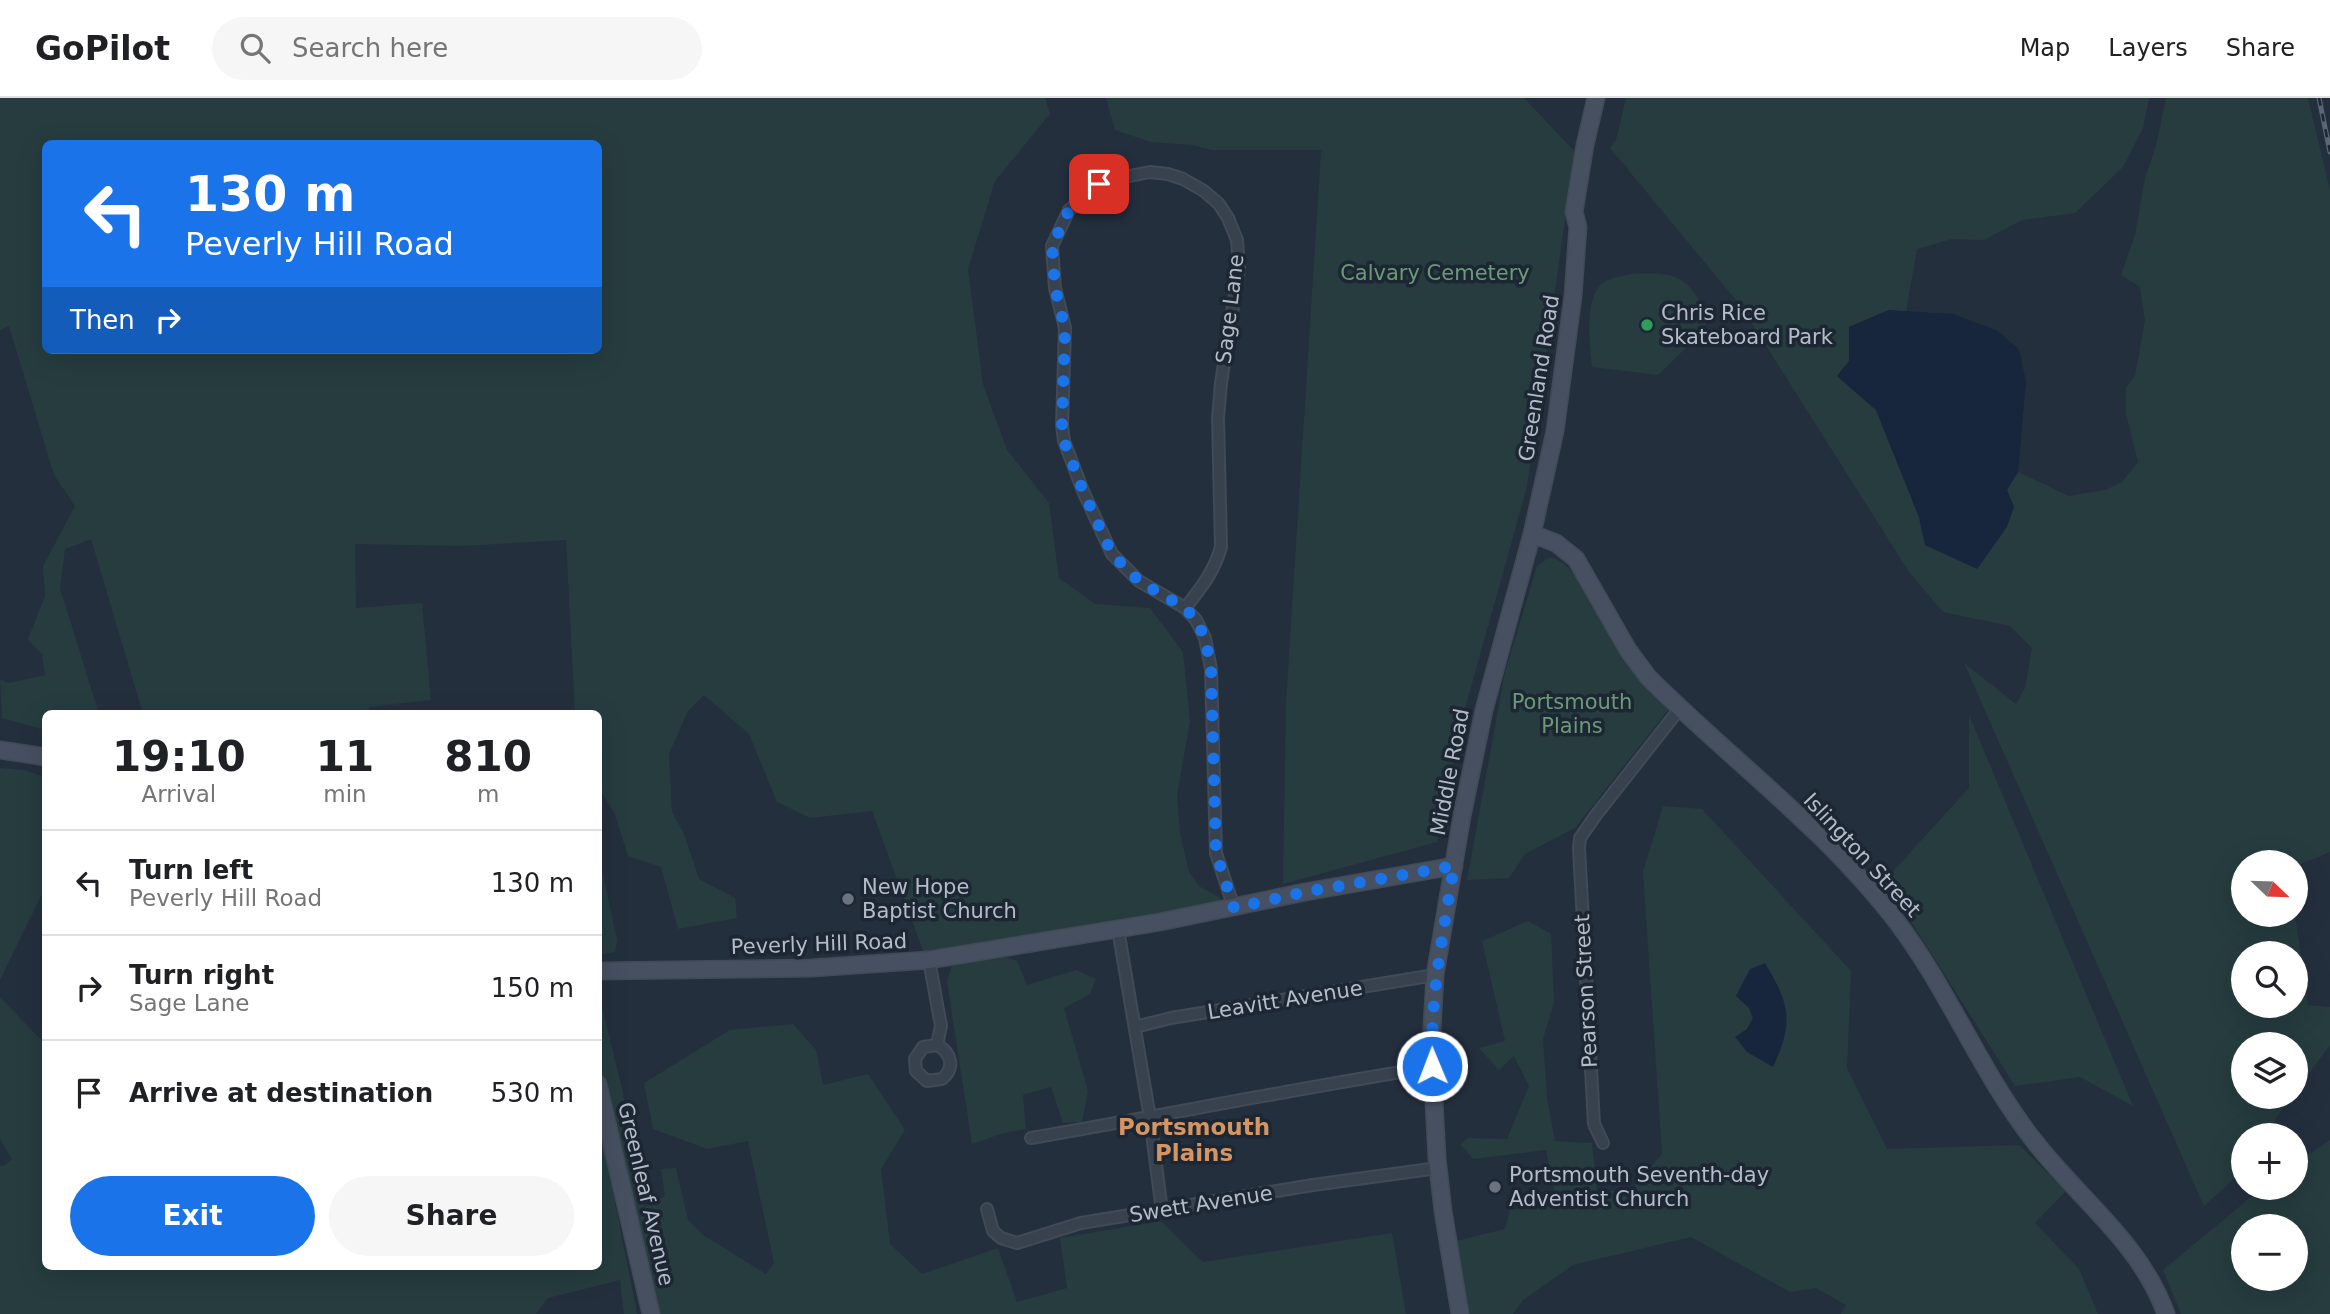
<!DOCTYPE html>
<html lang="en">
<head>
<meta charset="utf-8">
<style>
  :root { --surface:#fff; --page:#f6f6f6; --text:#202124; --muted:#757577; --line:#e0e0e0; --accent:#1a73e8 }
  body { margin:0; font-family:"DejaVu Sans",sans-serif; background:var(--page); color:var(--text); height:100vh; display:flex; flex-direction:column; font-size:26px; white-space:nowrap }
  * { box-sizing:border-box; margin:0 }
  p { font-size:23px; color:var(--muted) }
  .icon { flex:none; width:38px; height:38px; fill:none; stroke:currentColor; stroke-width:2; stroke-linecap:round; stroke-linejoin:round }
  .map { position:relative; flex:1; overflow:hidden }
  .panel { position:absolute; left:42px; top:612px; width:560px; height:560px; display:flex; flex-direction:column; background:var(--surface); border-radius:10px; box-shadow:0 7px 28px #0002 }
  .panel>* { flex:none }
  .top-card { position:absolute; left:42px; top:42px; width:560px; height:214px; border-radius:10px; box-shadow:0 7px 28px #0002; background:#1a73e8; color:#fff; overflow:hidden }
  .needle { width:46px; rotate:113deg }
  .controls { position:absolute; left:2231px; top:752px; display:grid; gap:14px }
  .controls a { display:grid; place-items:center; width:77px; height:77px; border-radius:50%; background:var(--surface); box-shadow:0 7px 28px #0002; font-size:35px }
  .pin { position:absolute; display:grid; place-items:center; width:60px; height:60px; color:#fff; margin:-30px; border-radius:14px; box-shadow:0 4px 10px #0006 }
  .me { position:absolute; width:77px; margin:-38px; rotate:359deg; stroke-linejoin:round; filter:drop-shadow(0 0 5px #0008) }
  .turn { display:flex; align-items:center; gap:24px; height:147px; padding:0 28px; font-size:32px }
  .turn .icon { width:91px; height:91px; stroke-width:2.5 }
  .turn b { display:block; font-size:49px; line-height:60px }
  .then { display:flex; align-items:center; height:66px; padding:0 28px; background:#0003; gap:14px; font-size:26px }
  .eta { display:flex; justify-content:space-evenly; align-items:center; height:119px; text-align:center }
  .eta b { font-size:42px; font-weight:700; line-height:49px }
  .button { display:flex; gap:14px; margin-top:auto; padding:14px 28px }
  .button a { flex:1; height:80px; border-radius:42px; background:var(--accent); color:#fff; font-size:28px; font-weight:700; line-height:80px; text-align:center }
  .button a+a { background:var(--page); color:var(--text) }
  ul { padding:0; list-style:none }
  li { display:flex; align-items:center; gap:21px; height:105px; padding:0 28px; border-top:2px solid var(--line) }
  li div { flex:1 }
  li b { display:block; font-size:26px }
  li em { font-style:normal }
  header { display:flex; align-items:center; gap:42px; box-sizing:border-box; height:98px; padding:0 35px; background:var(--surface); border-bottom:2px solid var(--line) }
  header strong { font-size:33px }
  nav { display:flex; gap:38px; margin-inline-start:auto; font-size:24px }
  .search { width:490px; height:63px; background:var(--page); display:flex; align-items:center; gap:18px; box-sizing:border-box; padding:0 24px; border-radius:38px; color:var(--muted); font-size:26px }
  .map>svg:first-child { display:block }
  .green { fill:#263c3f; fill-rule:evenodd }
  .water { fill:#17263c }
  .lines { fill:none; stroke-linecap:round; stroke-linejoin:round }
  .street-casing { stroke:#414a57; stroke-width:14 }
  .secondary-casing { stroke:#414a57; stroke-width:19 }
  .street { stroke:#38414e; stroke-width:10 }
  .secondary { stroke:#465061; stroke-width:16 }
  .rail-casing { stroke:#5a6575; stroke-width:5 }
  .rail { stroke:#1d2633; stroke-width:2.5; stroke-dasharray:8; stroke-linecap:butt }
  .route { stroke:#1a73e8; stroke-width:12; stroke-dasharray:0 21.6 }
  .leisure-dot { fill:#2e9e5b; stroke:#1d2633; stroke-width:2.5 }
  .worship-dot { fill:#6b7280; stroke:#1d2633; stroke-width:2.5 }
  .labels { text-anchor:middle; stroke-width:7; stroke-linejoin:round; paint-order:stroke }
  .park-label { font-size:21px; fill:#6b9a76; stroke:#1d2633 }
  .street-label { font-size:21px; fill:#b4bcc9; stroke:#1d2633 }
  .poi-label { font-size:21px; fill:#b4bcc9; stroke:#1d2633; text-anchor:start }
  .neighbourhood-label { font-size:23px; font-weight:bold; fill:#d59563; stroke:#1d2633 }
</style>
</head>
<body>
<header>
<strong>GoPilot</strong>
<div class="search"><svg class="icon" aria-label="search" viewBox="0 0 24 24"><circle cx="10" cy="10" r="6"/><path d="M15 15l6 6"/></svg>Search here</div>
<nav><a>Map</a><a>Layers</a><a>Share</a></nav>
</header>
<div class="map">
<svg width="2330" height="1216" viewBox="0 0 2330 1216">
  <rect width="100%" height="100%" fill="#242f3e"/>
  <path class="green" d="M0 0H1045L1050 16 995 83 968 171 983 286 1007 352 1049 405 1059 480 1095 506 1150 510 1183 554 1190 624 1177 697 1180 735 1189 774 1199 788 1219 799 1221 804 1160 819 924 855 872 713 810 720 777 704 749 636 704 597 688 613 669 656 672 714 684 736 699 781 735 800 737 820 678 831 661 769 628 758 614 714 599 691 598 616H575L566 442 462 448 355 446 356 510 422 505 431 602 369 609 370 616H143L91 441 65 451 60 490 99 616H46L45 632 2 620 0 581 9 585 45 577 42 557 28 541 45 498 43 468 75 408 54 377 9 228 0 232ZM46 46H598V252H46Z
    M1106 0H1524L1577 56 1576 65 1573 66 1527 389 1466 607 1437 744 1283 786 1286 605 1321 53 1325 52H1212L1193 47 1151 44 1115 32Z
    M1626 0H2149L2143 30 2123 69 2075 115 2022 122 1984 142 1952 141 1917 151 1906 214 1889 212 1849 229V263L1837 278 1876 312 1919 419 1925 447 2014 409 2007 392 2018 374 2069 398 2105 392 2122 384 2138 364 2126 316V289L2135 278 2145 222 2140 189 2121 177 2135 137 2145 80 2156 48 2166 0H2308L2330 92V754L2296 768V765H2244V817H2295L2308 907 2330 909V947L2296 993V947H2244V999H2291L2264 1038H2244L2243 1069 2238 1077 2204 1108 1964 565 2016 606 2025 590 2032 550 2010 528 1943 514 1909 474 1741 208 1610 50 1616 42ZM2244 856H2296V908H2244Z
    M1631 176C1680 174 1687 178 1710 221L1688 248 1658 277 1592 269C1590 248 1583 198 1604 184 1612 179 1623 178 1631 176Z
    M1550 459C1588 470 1609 542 1632 572 1644 587 1660 595 1668 612L1575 730 1525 756 1509 780 1467 782 1505 574 1537 468Z
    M1969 617 2133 1008 2080 979 2015 988 1885 782 1969 690Z
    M0 670 25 672 46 680 45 790 0 882Z
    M1663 708 1702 711 1851 873 1847 970 1887 1051 2019 1047 2066 1093 2035 1125 2079 1171 2098 1216H1841L1846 1207 1816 1190 1790 1194 1691 1139 1573 1167 1523 1202 1513 1216H1469L1457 1143 1505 1131 1510 1112 1556 1104 1546 1052 1473 1061 1461 1047 1467 1040 1507 1041 1529 988 1514 958 1499 972 1479 950 1505 943 1482 843 1528 823 1551 836 1554 905 1543 941 1547 999 1555 1043 1592 1045 1597 1093H1630L1662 1056 1643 774ZM1749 910 1783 946 1736 940 1747 931 1753 920Z
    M598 752 617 842 615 854 598 857Z
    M1006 859 1017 863 1027 887 1076 872 1096 881 1090 896 1064 910 1088 993 1082 1024 1063 1025 1051 989 1023 997 1026 1031 1004 1035 972 1046 947 883 952 867Z
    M598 893 622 990 644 1109 665 1098 661 1071 676 1070 688 1122 703 1137 766 1176 774 1165 748 1043 707 1051 653 1031 644 985 730 932 793 926 816 952 823 987 868 976 905 1032 881 1071 890 1146 922 1176 998 1150 1017 1204 1067 1190 1060 1140 1161 1123 1203 1164 1392 1135 1406 1216H656L642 1140 599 967Z
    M0 899 45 946 46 1169H598L599 1023 637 1216H624L620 1182 548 1200 536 1216H0V1067L4 1068 12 1061 0 1041Z
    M2330 1042V1216H2181L2163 1172 2262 1090H2296V1065ZM2244 1129H2296V1181H2244Z"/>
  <path class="water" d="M1889 212 1953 216 1996 232 2019 251 2026 284 2018 374 2007 392 2014 409 2007 429 1977 471 1925 447 1919 419 1876 312 1837 278 1849 263V229Z
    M1765 865C1790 907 1794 923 1773 969L1747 954 1735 939 1747 931 1753 920 1749 910 1736 898 1750 871Z"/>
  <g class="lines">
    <defs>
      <path id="street" d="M1185 510C1201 490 1214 474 1221 449L1218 320 1221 285 1239 170 1237 142 1228 120 1219 106 1204 93 1183 81 1168 76 1150 74 1114 81 1099 86 1069 112 1052 148 1055 190 1065 230 1062 327 1064 343 1083 393 1112 456 1139 483 1185 510 1196 522 1205 540 1211 571 1216 755 1234 810
        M1118 831 1150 1020 1162 1113
        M929 862 941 928 937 947C952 955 955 970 942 981L927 983 916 973 915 961 923 949 937 947
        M1135 929 1171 920 1435 877
        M1031 1040C1165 1017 1298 990 1432 969
        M1603 1045 1594 1026 1579 750 1580 740 1596 717 1681 609
        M987 1111 993 1133 1001 1140 1017 1145 1081 1125 1313 1087 1438 1070"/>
      <path id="secondary" d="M1532 436 1556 445 1576 461 1628 552 1648 579C1730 661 1826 731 1897 824 1950 894 1981 976 2035 1044 2080 1102 2140 1144 2166 1216
        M0 652 46 659
        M598 873 812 870 929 862 1160 824 1305 794 1454 768
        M598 986 651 1216
        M1460 1216 1443 1113 1437 1060 1431 947 1435 877 1462 718 1484 612 1532 436 1555 333 1573 198 1578 129 1574 114 1585 47 1596 0"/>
    </defs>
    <use href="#street" class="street-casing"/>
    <use href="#secondary" class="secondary-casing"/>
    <use href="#street" class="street"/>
    <use href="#secondary" class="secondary"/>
    <defs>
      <path id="rail" d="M2319 0 2330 54"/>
    </defs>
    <use href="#rail" class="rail-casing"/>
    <use href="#rail" class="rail"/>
  </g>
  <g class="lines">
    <path class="route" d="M1099 86 1069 112 1052 148 1055 190 1065 230 1062 327 1064 343 1083 393 1112 456 1139 483 1185 510 1196 522 1205 540 1211 570 1216 755 1234 810 1305 794 1454 768C1443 836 1430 900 1432 968"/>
  </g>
  <circle class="leisure-dot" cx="1647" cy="227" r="7"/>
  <g class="worship-dot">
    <circle cx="848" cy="801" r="7"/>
    <circle cx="1495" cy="1089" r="7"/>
  </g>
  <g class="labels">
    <g class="park-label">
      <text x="1435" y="182">Calvary Cemetery</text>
      <text x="1572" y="611">Portsmouth<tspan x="1572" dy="24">Plains</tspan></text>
    </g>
    <g class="street-label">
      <text transform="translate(1230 211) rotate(-83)" y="7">Sage Lane</text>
      <text transform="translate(1539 280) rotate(-81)" y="7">Greenland Road</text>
      <text transform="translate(1450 674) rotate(-79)" y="7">Middle Road</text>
      <text transform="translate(1862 757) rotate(47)" y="7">Islington Street</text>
      <text transform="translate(819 846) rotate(-2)" y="7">Peverly Hill Road</text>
      <text transform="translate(1586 893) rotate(-93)" y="7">Pearson Street</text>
      <text transform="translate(1285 902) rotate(-9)" y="7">Leavitt Avenue</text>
      <text transform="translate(646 1096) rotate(77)" y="7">Greenleaf Avenue</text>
      <text transform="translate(1201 1106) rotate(-9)" y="7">Swett Avenue</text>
    </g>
    <g class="poi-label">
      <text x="1661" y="222">Chris Rice<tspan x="1661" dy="24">Skateboard Park</tspan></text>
      <text x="862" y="796">New Hope<tspan x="862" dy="24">Baptist Church</tspan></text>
      <text x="1509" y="1084">Portsmouth Seventh-day<tspan x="1509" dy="24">Adventist Church</tspan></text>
    </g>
    <g class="neighbourhood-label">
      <text x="1194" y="1037">Portsmouth<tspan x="1194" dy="26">Plains</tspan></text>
    </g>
  </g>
</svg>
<div class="controls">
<a><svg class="needle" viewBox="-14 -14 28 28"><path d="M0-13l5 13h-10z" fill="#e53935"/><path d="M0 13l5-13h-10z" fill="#757577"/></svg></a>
<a><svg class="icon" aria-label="search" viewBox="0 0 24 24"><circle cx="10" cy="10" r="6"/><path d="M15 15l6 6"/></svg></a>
<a><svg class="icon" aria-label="layers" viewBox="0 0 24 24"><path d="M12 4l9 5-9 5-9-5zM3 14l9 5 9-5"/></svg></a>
<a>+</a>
<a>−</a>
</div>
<div class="pin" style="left:1099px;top:86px;background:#d93025"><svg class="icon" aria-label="arrive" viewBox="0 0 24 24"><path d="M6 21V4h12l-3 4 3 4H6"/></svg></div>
<svg class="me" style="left:1432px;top:968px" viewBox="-20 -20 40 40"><circle r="17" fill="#1a73e8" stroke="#fff" stroke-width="3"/><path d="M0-11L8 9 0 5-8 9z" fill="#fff"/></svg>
<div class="top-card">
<div class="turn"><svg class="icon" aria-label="left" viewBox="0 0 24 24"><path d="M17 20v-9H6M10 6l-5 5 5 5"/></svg><div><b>130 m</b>Peverly Hill Road</div></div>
<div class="then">Then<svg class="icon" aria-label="right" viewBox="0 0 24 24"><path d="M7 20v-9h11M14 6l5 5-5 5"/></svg></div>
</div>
<section class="panel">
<div class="eta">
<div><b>19:10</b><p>Arrival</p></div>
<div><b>11</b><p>min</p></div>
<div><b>810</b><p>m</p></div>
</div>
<ul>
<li><svg class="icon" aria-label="left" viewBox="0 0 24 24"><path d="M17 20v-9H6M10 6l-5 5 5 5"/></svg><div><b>Turn left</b><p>Peverly Hill Road</p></div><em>130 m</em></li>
<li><svg class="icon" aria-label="right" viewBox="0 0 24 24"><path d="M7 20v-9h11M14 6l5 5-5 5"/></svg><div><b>Turn right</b><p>Sage Lane</p></div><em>150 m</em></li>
<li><svg class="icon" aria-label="arrive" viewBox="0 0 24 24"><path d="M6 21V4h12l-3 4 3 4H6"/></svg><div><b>Arrive at destination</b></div><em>530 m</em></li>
</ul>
<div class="button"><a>Exit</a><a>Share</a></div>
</section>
</div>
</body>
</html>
